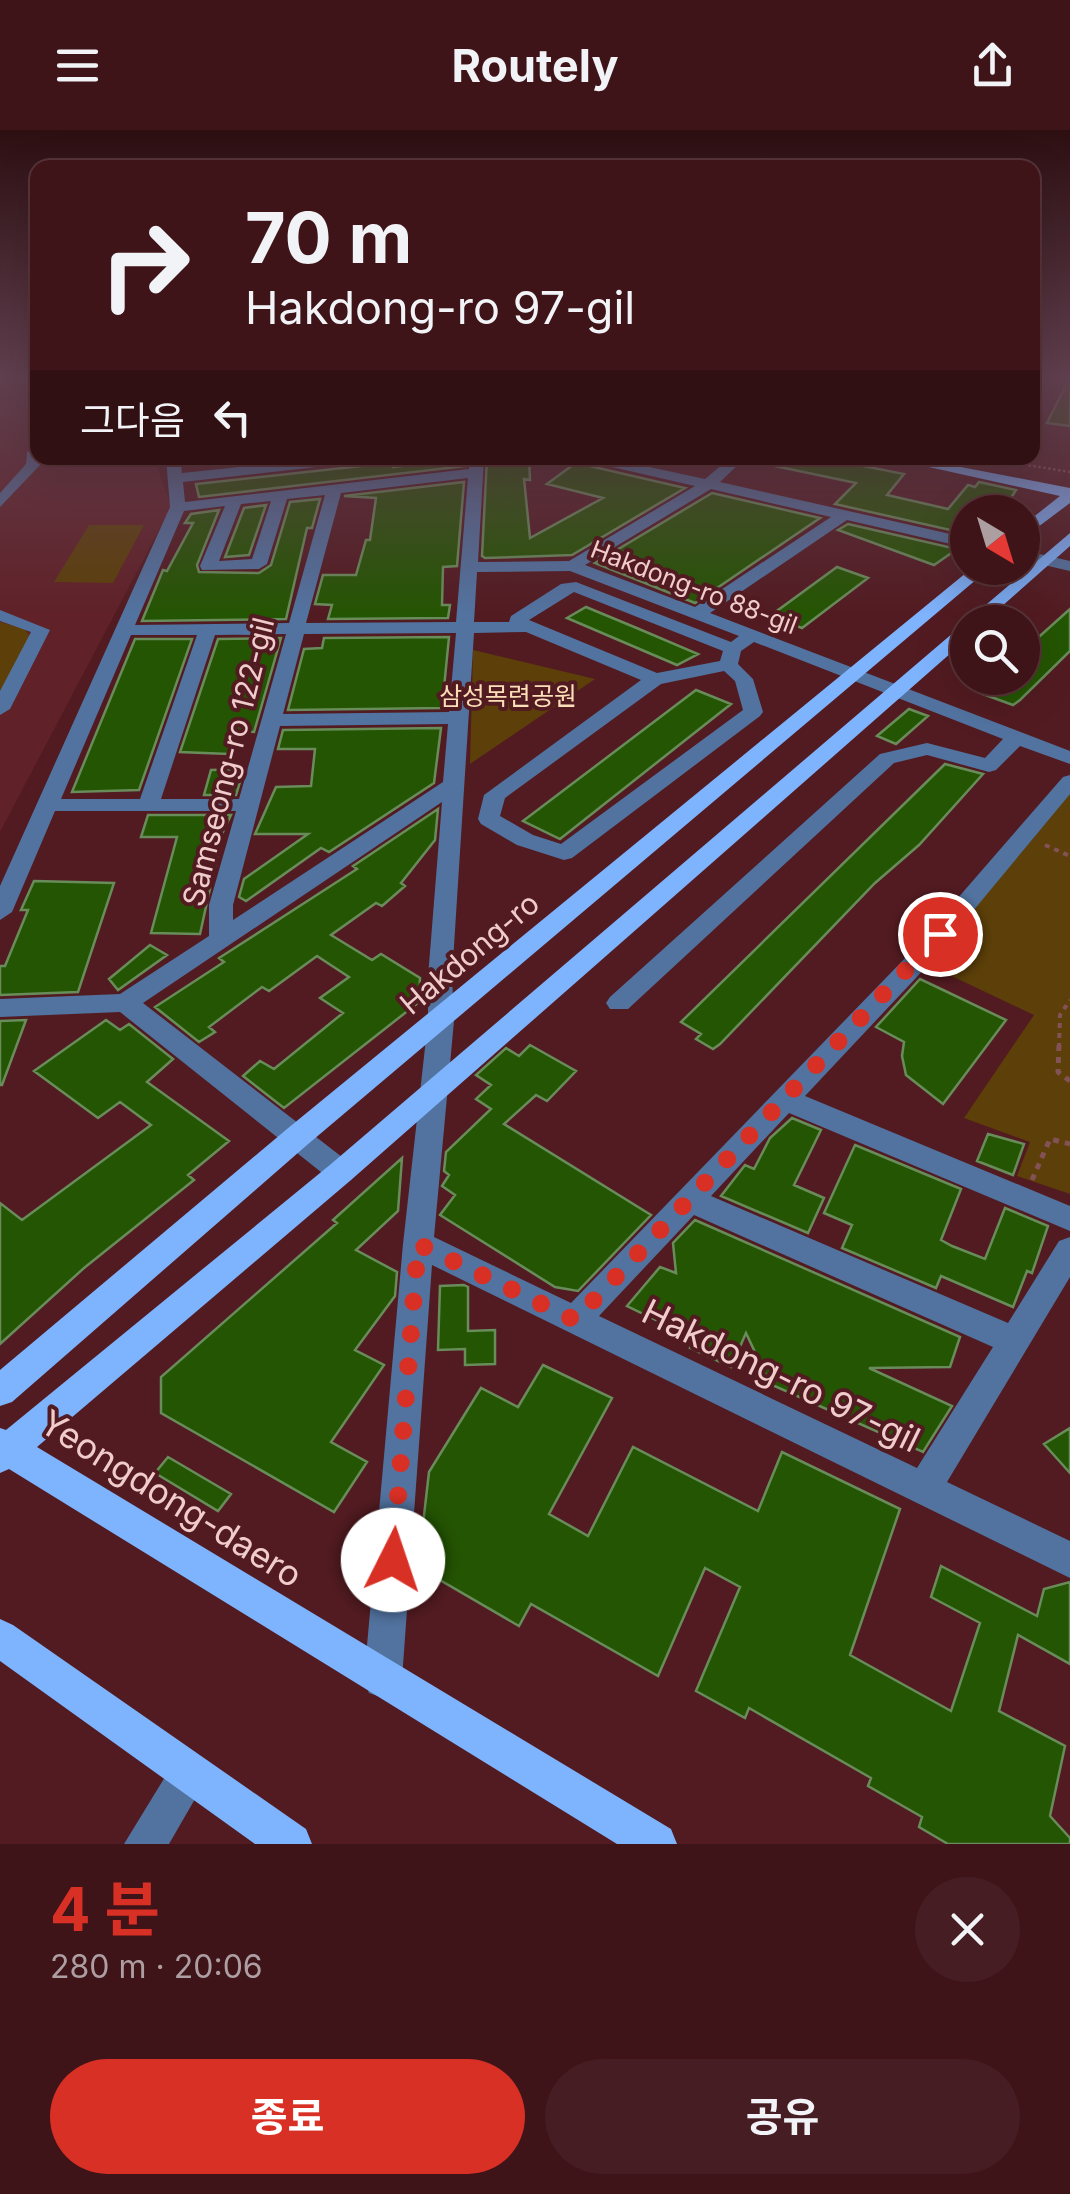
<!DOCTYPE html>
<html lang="ko">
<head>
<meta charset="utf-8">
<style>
  :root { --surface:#3e1419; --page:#451d22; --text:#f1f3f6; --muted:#ad9ea2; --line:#573338; --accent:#d93025 }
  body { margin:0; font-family:Inter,"Noto Sans KR",sans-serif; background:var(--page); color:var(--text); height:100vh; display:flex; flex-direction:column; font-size:38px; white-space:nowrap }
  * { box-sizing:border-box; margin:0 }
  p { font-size:32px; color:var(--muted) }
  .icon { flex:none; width:55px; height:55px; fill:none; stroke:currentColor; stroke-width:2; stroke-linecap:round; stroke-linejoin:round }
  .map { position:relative; height:1714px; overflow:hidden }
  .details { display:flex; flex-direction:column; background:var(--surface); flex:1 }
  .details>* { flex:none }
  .guide { position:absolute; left:30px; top:30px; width:1010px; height:305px; border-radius:20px; box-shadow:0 10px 40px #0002,0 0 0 2px var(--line); background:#3e1419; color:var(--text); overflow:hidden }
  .needle { width:65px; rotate:142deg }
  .tools { position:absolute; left:950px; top:365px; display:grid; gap:20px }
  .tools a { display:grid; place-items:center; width:90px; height:90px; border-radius:50%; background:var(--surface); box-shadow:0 10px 40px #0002,0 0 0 2px var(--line); font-size:50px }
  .pin { position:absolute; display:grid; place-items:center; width:85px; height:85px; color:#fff; margin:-42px; border:5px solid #fff; border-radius:50%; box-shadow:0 2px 10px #0007 }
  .me { position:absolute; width:110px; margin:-55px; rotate:4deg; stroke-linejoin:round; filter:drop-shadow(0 0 8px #0008) }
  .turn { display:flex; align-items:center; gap:35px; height:210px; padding:0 50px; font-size:45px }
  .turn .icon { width:130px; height:130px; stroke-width:2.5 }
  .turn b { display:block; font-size:70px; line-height:85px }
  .then { display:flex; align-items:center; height:95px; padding:0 50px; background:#0003; gap:20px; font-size:38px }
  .round { display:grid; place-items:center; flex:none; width:105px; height:105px; border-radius:52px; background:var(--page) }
  .headline { display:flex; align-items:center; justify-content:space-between; height:170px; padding:0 50px }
  h1 { font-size:60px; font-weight:700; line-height:75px; color:var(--accent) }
  .primary-button { display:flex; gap:20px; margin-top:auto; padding:20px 50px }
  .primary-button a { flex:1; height:115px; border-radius:60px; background:var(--accent); color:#fff; font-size:40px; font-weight:700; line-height:115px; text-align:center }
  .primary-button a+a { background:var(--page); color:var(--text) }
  header { display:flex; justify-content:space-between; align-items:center; height:130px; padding:0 50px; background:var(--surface); font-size:45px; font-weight:700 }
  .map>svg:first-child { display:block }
  .built { fill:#602128 }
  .green { fill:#5c3f09 }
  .building { fill:#245502; stroke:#698c5b; stroke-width:2.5 }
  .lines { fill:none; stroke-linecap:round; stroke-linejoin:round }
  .path-far2 { stroke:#835256; stroke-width:2.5; stroke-dasharray:2.5 2.5; stroke-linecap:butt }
  .path-far1 { stroke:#835256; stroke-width:4; stroke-dasharray:5 5; stroke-linecap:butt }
  .path { stroke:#835256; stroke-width:5; stroke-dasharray:6 6; stroke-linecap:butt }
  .minor { fill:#5273a0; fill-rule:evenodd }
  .major { fill:#7eb3fe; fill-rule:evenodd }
  .route { stroke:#d93025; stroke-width:18; stroke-dasharray:0 32.4 }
  .labels { text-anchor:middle; stroke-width:8; stroke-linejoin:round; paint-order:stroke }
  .far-street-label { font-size:25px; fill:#f1cccd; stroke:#521b21 }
  .far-park-label { font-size:25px; fill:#fbdfb8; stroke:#521b21 }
  .street-label { font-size:30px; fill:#f1cccd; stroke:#521b21 }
  .near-street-label { font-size:35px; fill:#f1cccd; stroke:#521b21 }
</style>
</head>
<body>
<header><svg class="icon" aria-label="menu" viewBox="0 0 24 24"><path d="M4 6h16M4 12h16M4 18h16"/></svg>Routely<svg class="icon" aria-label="share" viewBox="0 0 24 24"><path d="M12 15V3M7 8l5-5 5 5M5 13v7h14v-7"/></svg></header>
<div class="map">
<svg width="1070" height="1714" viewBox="0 0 1070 1714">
  <rect width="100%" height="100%" fill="#521b21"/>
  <path class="built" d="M0 245H37L38 328H154L171 377 0 702Z"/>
  <path class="green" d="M89 395H144L113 453 54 452Z
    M0 492 25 499 32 509 0 563Z
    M473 520 595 549 470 634Z
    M1070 658V1064L1017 1046 1030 1012 964 988 1034 885 920 831Z"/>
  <path class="building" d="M1070 247V296L1047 293Z
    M371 328H393V337L466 328V336L199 367 196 354 361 336Z
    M487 328H529L530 350 524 349 530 408 603 368 547 354 581 329 585 335 685 358 572 425 485 428 482 426Z
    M776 328H823L904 344 887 365 948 379 968 355 975 357 979 352 1016 360 1002 382H968V404L835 374 856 353 775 336Z
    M464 352 457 436 443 437 442 475H450L448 488 328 489 332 475 315 474 323 445H356L366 410H370L376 368 344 366Z
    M712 363 820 388 695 473 595 433Z
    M320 369 312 398H307L286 489 142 491 163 440 167 441 193 393H185L191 384 219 380 197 435 199 442 259 443 271 435 290 372Z
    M266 375 249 425 225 427 244 378Z
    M848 394 957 419 934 435 838 400Z
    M837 437 868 448 802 498 770 486Z
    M586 477 639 499 698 524 677 535 567 488Z
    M1070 479V521L1020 570 1013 575 980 563 997 548H1022V522Z
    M449 507 442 578 288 580 304 519 322 518 324 508Z
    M281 508 254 602 239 601 229 624 180 622 218 509Z
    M135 509H192L139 660 72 662Z
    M696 560 731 574 560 709 523 691Z
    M909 579 928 586 896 614 877 606Z
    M441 598 434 653 329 722 321 718 246 771 239 767 244 749 308 704H255L276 657 311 656 315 619H278L283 600Z
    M945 634 983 644 919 715 875 753 720 914 713 919 696 909 701 904 681 892Z
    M244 639 236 665H204L211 640Z
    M438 679 435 710 401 753 405 756 382 776 376 773 331 805 372 830 381 824 420 848 419 872 284 978 243 946 260 931 274 939 343 883 320 868 349 847 317 826 269 861 262 857 209 897 215 902 199 912 155 877 224 832 219 828 357 739 353 736Z
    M148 685H231L222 704 200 804 151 803 177 707H141Z
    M34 751 114 753 78 862 0 865V836H5L28 780H21Z
    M150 815 167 825 118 860 109 849Z
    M920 849 1006 890 943 974 906 945 902 926 904 912 876 897Z
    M26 890 2 955H0V891Z
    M106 890 120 900 129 894 173 929 147 952 229 1011 188 1045 194 1050 84 1138 0 1214V1073L22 1090 151 995 120 972 98 988 34 941Z
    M530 915 576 941 547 971 536 965 504 994 651 1085 578 1161 555 1157 440 1085 455 1065 442 1056 449 1045 444 1041 446 1022 491 979 476 969 491 955 476 945 506 918 519 926Z
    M792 988 821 1000 794 1055 824 1068 808 1103 721 1066 745 1035 754 1039 770 1008Z
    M988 1004 1024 1014 1013 1045 977 1031Z
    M855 1015 961 1059 941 1110 952 1116 985 1129 1005 1078 1048 1096 1032 1143 1027 1141 1013 1177 941 1146 936 1158 842 1118 852 1095 824 1083Z
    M402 1028 398 1081 356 1120 397 1142 395 1166 355 1220 384 1235 331 1312 367 1332 334 1382 161 1283V1247L337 1093 333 1090Z
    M695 1090 960 1207 950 1237 869 1238 952 1276 923 1322 770 1254 746 1203 731 1237 690 1218 695 1209 627 1176 660 1137 676 1143 673 1113Z
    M464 1155 468 1157V1201L495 1200V1234L465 1235V1219L438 1220 440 1156Z
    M543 1235 612 1268 549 1384 588 1406 633 1317 758 1381 782 1322 900 1379 850 1525 951 1581 980 1493 931 1467 941 1436 1037 1486 1044 1459 1070 1452V1534L1018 1505 999 1581 1065 1616 1050 1686 1070 1708V1714H948L919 1697 922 1687 868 1656 871 1648 749 1578 745 1588 696 1561 740 1457 705 1438 658 1546 531 1474 519 1496 421 1439 437 1412 422 1403 429 1342 481 1258 518 1277Z
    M1070 1298V1343L1044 1314Z
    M168 1327 231 1364 218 1381 155 1343Z"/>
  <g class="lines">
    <path class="path-far2" d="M984 328 1070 342"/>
    <path class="path-far1" d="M1045 715 1070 726
      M1059 918 1060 885 1070 870"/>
    <path class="path" d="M1059 915 1058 942 1070 951
      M1032 1050 1050 1009 1070 1014"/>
    <path class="minor" d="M38 317 40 335 0 377V363L26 334 27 322Z
      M166 328H180L182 343 325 328H368L361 332 183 352 185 372 469 339 470 328H484L478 432 569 431 695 356 586 331 584 328H608L705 349 730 328H745L720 352 968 408V418L847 390 710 483 1070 621V634L1020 616 996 640 989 642 927 625 894 633 628 879H610L606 873 610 867 880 624 927 613 985 628 1003 609 754 512 741 521 738 534 753 549 763 582 760 586 572 728 564 730 517 715 481 694 478 689 484 665 641 550 526 502 474 503 452 847 454 891 434 1107 571 1173 911 822 1063 647 1070 645V664L929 834 805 966 1070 1076V1101L789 983 711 1066 1008 1193 1059 1111 1070 1107V1147L947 1352 1070 1411V1448L432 1135 402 1549 397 1563 383 1568 369 1563 364 1549 403 1114 428 891V847L442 672 143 873 351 1034 355 1042 351 1050 341 1054 331 1050 120 882 0 887V869L120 864 209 806V775L236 681H55L12 782 0 790V756L170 377ZM468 348 456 492 306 493 341 363ZM711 359 831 387 695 477 585 435ZM325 365 289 493 135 495 184 381 225 376 200 436 202 440 259 439 267 434 287 369ZM271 371 252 429 219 431 241 374ZM570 441 739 506 731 512 576 452 561 454 511 486 509 492H474L477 442ZM574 462 723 521 720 531 657 543 529 490ZM456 503 449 582 283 584 304 504ZM286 504 239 669H161L215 505ZM131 505H197L140 669H61ZM724 541 735 551 743 580 561 714 533 705 500 686 505 668 661 554ZM448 594 443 652 233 790V775L280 596ZM694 1085 993 1217 917 1338 599 1186Z
      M1022 420 1070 431V441L1022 430Z
      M0 480 50 500 10 579 0 585V561L31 502 0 491Z
      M190 1623 204 1629 210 1643 169 1714H124L176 1629Z"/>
    <path class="major" d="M888 328H914L1070 358V373L1022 409V396L1060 366Z
      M1070 403V416L984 492H968V508L351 1050 37 1317 671 1699 677 1714H617L9 1339 0 1343V1298L6 1300 331 1034Z
      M972 438H990L307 1015 12 1272 0 1276V1240L287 999Z
      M0 1489 13 1495 306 1699 312 1714H255L0 1531Z"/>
  </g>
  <linearGradient id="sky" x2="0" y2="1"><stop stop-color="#2d0f12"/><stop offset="0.51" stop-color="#603f4e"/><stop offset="1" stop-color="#603f4e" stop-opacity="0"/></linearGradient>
  <rect width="1070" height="485" fill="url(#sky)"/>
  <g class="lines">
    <path class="route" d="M393 1430 418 1114 575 1190 940 804"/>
  </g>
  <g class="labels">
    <g class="far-street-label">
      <text transform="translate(694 457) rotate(21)" y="9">Hakdong-ro 88-gil</text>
    </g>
    <g class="far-park-label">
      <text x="508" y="575">삼성목련공원</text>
    </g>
    <g class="street-label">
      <text transform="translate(229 632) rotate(-76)" y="10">Samseong-ro 122-gil</text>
      <text transform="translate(470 824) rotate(-40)" y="10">Hakdong-ro</text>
    </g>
    <g class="near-street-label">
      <text transform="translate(781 1246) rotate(26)" y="12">Hakdong-ro 97-gil</text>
      <text transform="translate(171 1369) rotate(32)" y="12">Yeongdong-daero</text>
    </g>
  </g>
</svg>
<div class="tools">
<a><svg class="needle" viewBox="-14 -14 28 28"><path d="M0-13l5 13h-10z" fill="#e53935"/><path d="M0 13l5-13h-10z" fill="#ad9ea2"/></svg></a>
<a><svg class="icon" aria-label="search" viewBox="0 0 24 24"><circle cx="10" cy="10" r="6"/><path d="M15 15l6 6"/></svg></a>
</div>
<div class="pin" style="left:940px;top:804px;background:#d93025"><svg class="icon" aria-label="arrive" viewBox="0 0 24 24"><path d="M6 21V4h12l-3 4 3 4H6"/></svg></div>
<svg class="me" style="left:393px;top:1430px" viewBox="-20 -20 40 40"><circle r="19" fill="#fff"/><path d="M0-13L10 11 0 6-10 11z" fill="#d93025"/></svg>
<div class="guide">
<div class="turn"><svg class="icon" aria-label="right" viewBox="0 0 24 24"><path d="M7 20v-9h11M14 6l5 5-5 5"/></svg><div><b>70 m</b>Hakdong-ro 97-gil</div></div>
<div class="then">그다음<svg class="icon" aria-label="left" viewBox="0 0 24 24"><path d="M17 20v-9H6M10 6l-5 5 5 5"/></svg></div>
</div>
</div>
<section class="details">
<div class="headline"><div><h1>4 분</h1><p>280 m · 20:06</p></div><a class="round"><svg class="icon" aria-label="close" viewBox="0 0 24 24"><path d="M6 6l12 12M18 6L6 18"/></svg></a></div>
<div class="primary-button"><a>종료</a><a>공유</a></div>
</section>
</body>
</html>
